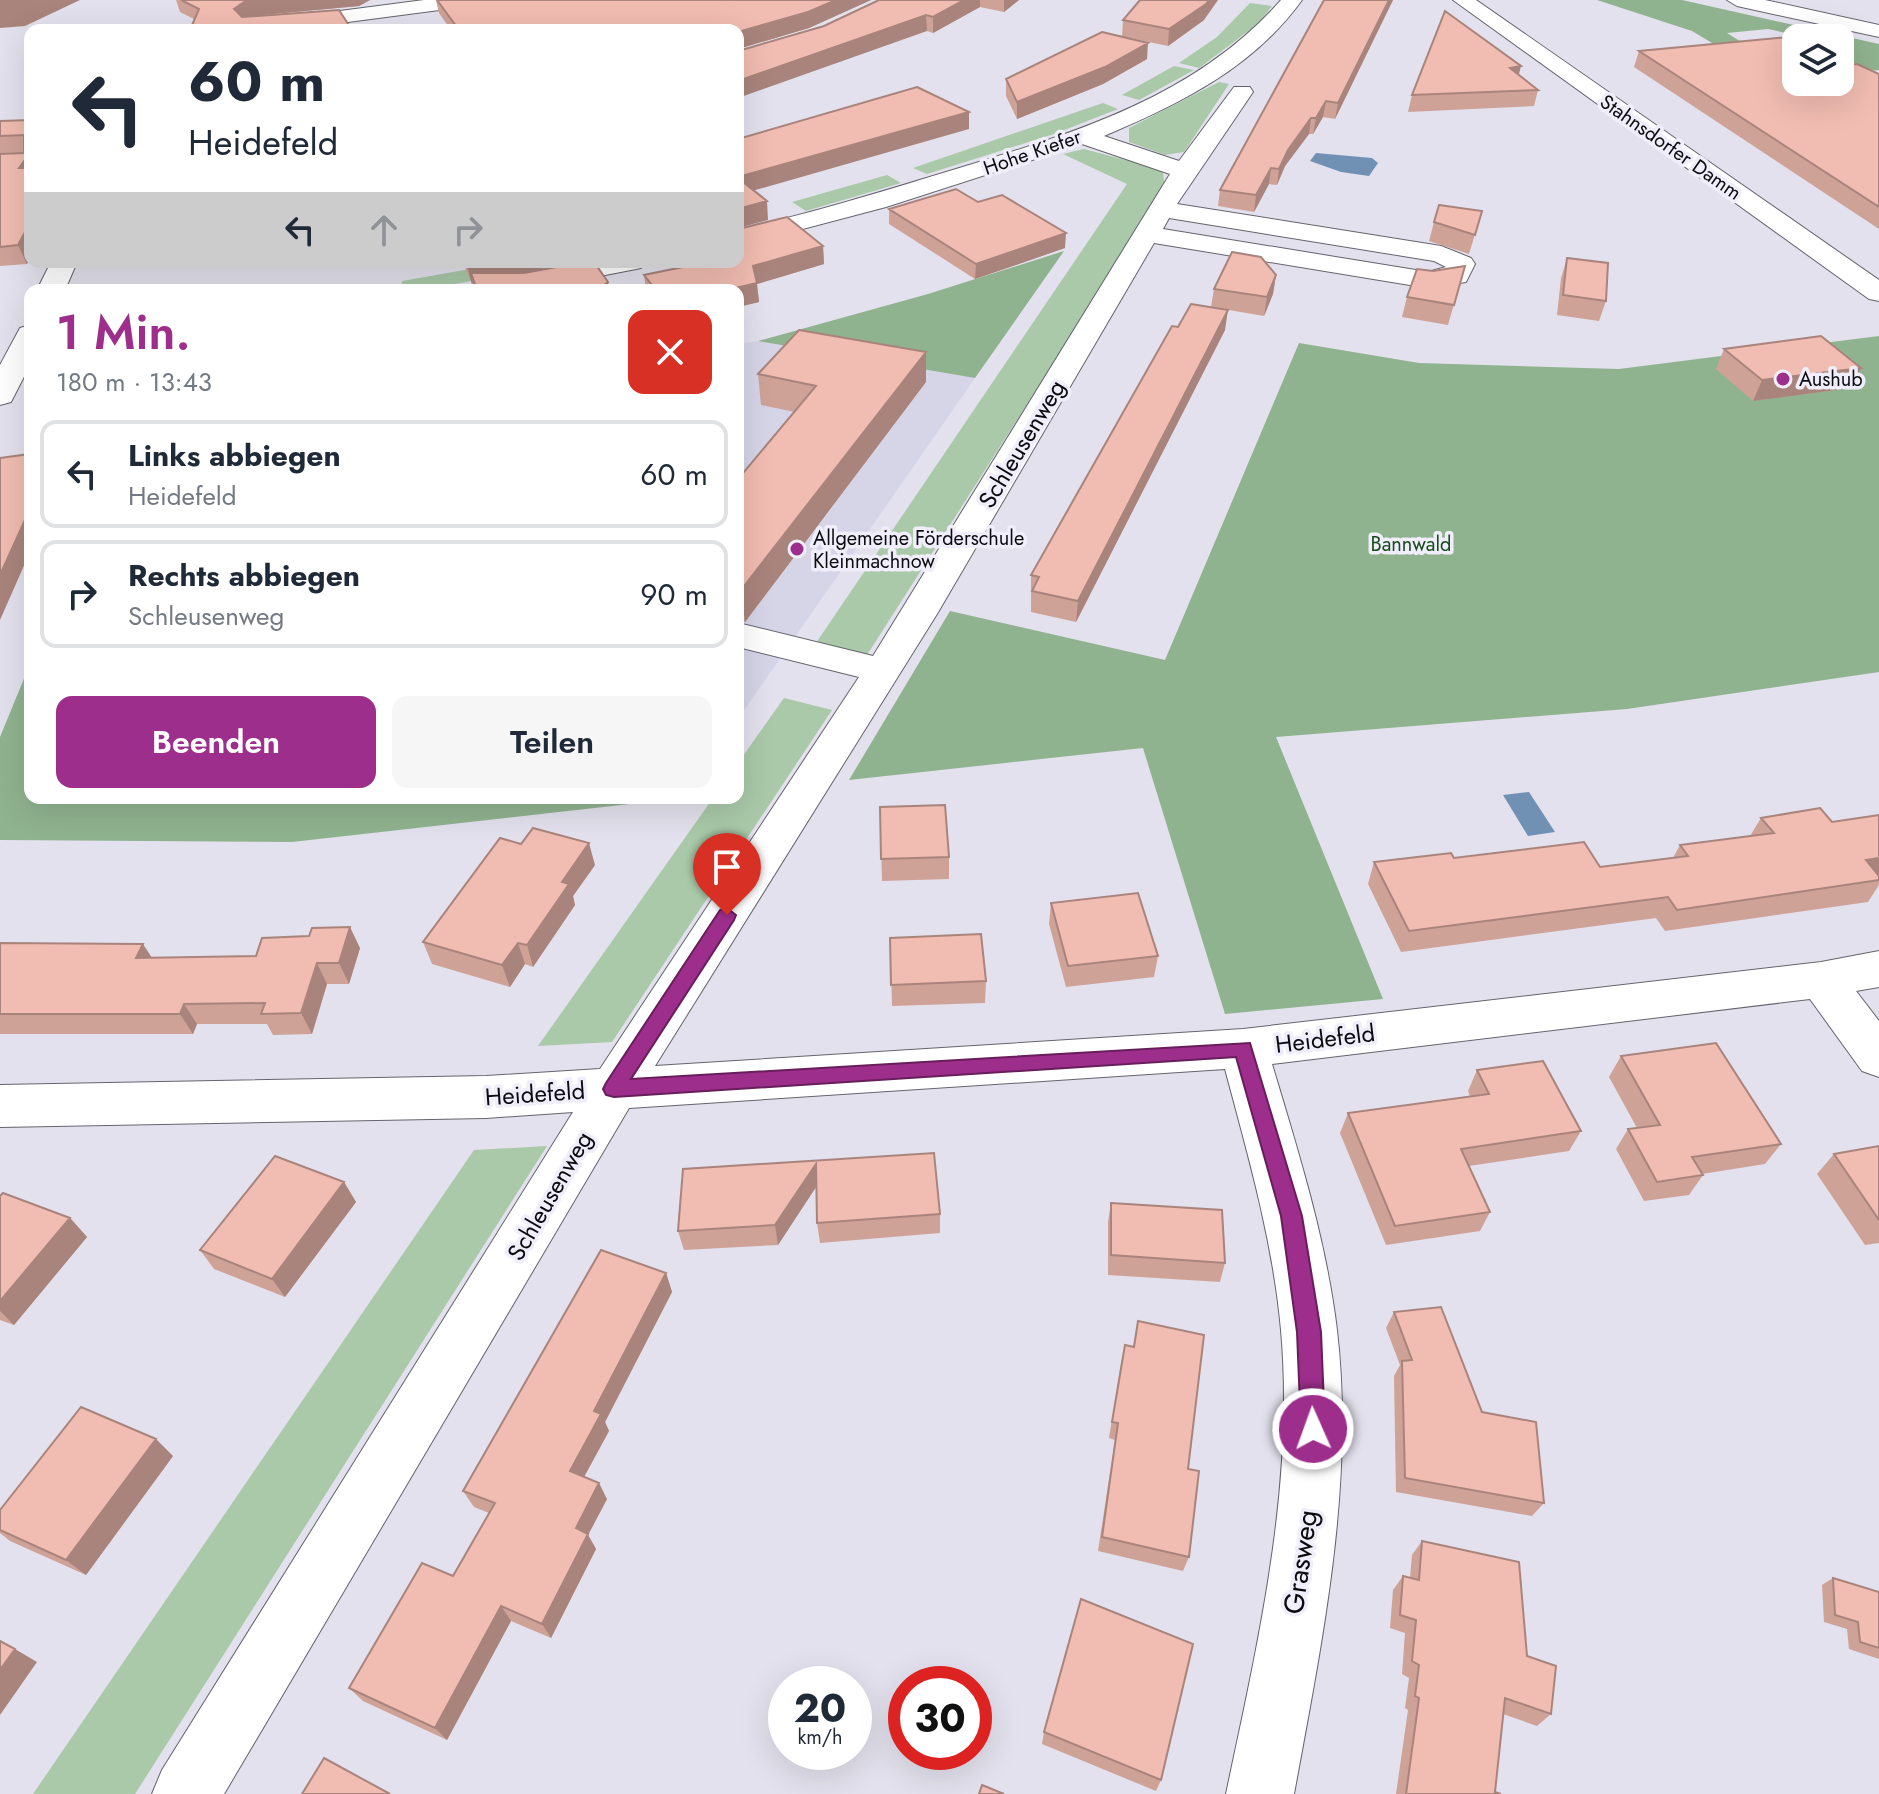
<!DOCTYPE html>
<html lang="de">
<head>
<meta charset="utf-8">
<style>
  :root { --surface:#fff; --page:#f6f6f7; --text:#1f2937; --muted:#747a83; --line:#e0e1e3; --accent:#9e2e8c }
  body { margin:0; font-family:Jost,sans-serif; background:var(--page); color:var(--text); height:100vh; display:flex; flex-direction:column; font-size:30px; white-space:nowrap }
  * { box-sizing:border-box; margin:0 }
  p { font-size:26px; color:var(--muted) }
  .icon { flex:none; width:44px; height:44px; fill:none; stroke:currentColor; stroke-width:2; stroke-linecap:round; stroke-linejoin:round }
  .map { position:relative; flex:1; overflow:hidden }
  .panel { position:absolute; left:24px; top:284px; width:720px; height:520px; display:flex; flex-direction:column; background:var(--surface); border-radius:16px; box-shadow:0 8px 32px #0002 }
  .panel>* { flex:none }
  .guide { position:absolute; left:24px; top:24px; width:720px; height:244px; border-radius:16px; box-shadow:0 8px 32px #0002; background:#fff; color:var(--text); overflow:hidden }
  .tools { position:absolute; left:1782px; top:24px; display:grid; gap:16px }
  .tools a { display:grid; place-items:center; width:72px; height:72px; border-radius:16px; background:var(--surface); box-shadow:0 8px 32px #0002; font-size:40px }
  .speed { position:absolute; left:768px; top:1666px; display:flex; gap:16px; font-size:40px; font-weight:700; text-align:center }
  .speed>* { display:grid; place-content:center; width:104px; height:104px; border-radius:50%; background:var(--surface); box-shadow:0 8px 32px #0002; line-height:1 }
  .speed small { font-size:20px; font-weight:400 }
  .speed .limit { border:12px solid #d22; background:#fff; color:#111 }
  .pin { position:absolute; display:grid; place-items:center; width:68px; height:68px; color:#fff; margin:-82px -34px; border-radius:50% 50% 50% 0; rotate:-45deg; box-shadow:0 0 8px #0007 }
  .pin .icon { rotate:45deg }
  .me { position:absolute; width:88px; margin:-44px; rotate:358deg; stroke-linejoin:round; filter:drop-shadow(0 0 6px #0008) }
  .turn { display:flex; align-items:center; gap:28px; height:168px; padding:0 32px; font-size:36px }
  .turn .icon { width:104px; height:104px; stroke-width:2.5 }
  .turn b { display:block; font-size:56px; line-height:68px }
  .lanes { display:flex; align-items:center; height:76px; padding:0 32px; background:#0003; justify-content:center; gap:40px; direction:ltr }
  .lanes .off { opacity:.35 }
  .round { display:grid; place-items:center; flex:none; width:84px; height:84px; border-radius:16px; background:var(--page) }
  .head { display:flex; align-items:center; justify-content:space-between; height:136px; padding:0 32px }
  h1 { font-size:48px; font-weight:600; line-height:60px; color:var(--accent) }
  .primary-button { display:flex; gap:16px; margin-top:auto; padding:16px 32px }
  .primary-button a { flex:1; height:92px; border-radius:16px; background:var(--accent); color:#fff; font-size:32px; font-weight:600; line-height:92px; text-align:center }
  .primary-button a+a { background:var(--page); color:var(--text) }
  ul { padding:0; list-style:none }
  li { display:flex; align-items:center; gap:24px; height:108px; margin:0 16px 12px; padding:0 16px; border:4px solid var(--line); border-radius:16px }
  li div { flex:1 }
  li b { display:block; font-size:30px }
  li em { font-style:normal }
  .map>svg:first-child { display:block }
  .built { fill:#d6d5e8 }
  .green { fill:#a9c9a8 }
  .forest { fill:#90b38f }
  .water { fill:#7191b4 }
  .lines { fill:none; stroke-linecap:round; stroke-linejoin:round }
  .minor-casing { stroke:#65646e; stroke-width:2 }
  .minor { fill:#fff; fill-rule:evenodd }
  .wall { fill:#cfa298 }
  .shaded-wall { fill:#a9847c }
  .building { fill:#f1bcb1; stroke:#a9847c; stroke-width:2 }
  .route { fill:#9e2e8c; stroke:#671e5b; stroke-width:2 }
  .poi-dot { fill:#9e2e8c; stroke:#efeefa; stroke-width:3 }
  .labels { text-anchor:middle; stroke-width:7; stroke-linejoin:round; paint-order:stroke }
  .far-street-label { font-size:20px; fill:#0b0b0f; stroke:#efeefa }
  .far-poi-label { font-size:20px; fill:#0b0b0f; stroke:#efeefa; text-anchor:start }
  .far-park-label { font-size:20px; fill:#184b1b; stroke:#efeefa }
  .street-label { font-size:24px; fill:#0b0b0f; stroke:#efeefa }
  .near-street-label { font-size:28px; fill:#0b0b0f; stroke:#efeefa }
</style>
</head>
<body>
<div class="map">
<svg width="1879" height="1794" viewBox="0 0 1879 1794">
  <rect width="100%" height="100%" fill="#e2e1ed"/>
  <path class="built" d="M758 341 975 378 738 719V345Z"/>
  <path class="green" d="M1250 3 1272 6 1259 23 1199 68 1179 63 1217 37Z
    M1174 66 1194 70 1139 100 1122 95Z
    M1219 82 1229 84 1184 152 1165 155 1129 142V128Z
    M1103 103 1118 109 1054 134 927 174 913 168Z
    M1084 149 1156 168 1163 173 1165 188 867 655 816 643 1127 184 1063 154Z
    M887 175 901 183 806 211 792 202Z
    M510 262H576L422 290H401L402 281Z
    M784 698 832 710 612 1042 538 1046 713 798H738V763Z
    M547 1146 135 1794H33L474 1150Z"/>
  <path class="forest" d="M1597 0H1682L1879 44V70L1868 71 1840 55V38H1810L1768 29 1727 33 1754 50 1727 52 1692 31Z
    M1064 251 975 378 758 341 928 294Z
    M1879 336V672L1627 709 1276 737 1383 999 1225 1014 1143 748 849 780 950 611 1165 660 1299 343 1419 363 1619 369Z
    M30 664V798H683L292 842 0 840V737Z"/>
  <path class="water" d="M1316 153 1372 158 1378 163 1369 176 1341 172 1310 161Z
    M1529 792 1555 832 1528 836 1503 795Z"/>
  <g class="lines">
    <defs>
      <path id="minor" d="M424 0H480L470 6 287 30 276 24 286 18Z
        M1281 0H1302C1253 68 1180 104 1104 136L1179 161 1234 87H1250L1253 92 1177 204 1441 246 1471 258 1475 264 1466 282 1428 288 1154 243 937 614 655 1066 1243 1029 1821 962 1879 951V987L1856 991 1879 1021V1077L1862 1071 1810 999 1272 1064C1298 1151 1326 1239 1337 1330 1355 1485 1322 1641 1294 1794H1226C1258 1642 1295 1487 1281 1330 1273 1241 1248 1155 1225 1069L629 1108 224 1794H152L162 1770 573 1112 486 1118 0 1127V1085L486 1076 600 1069 859 677 738 647V623L873 656 1170 174 1082 144 886 207 738 246V230C812 213 884 191 956 169 1075 133 1197 96 1281 0ZM1169 218 1434 261 1446 267 1428 272 1163 229Z
        M1453 0H1476L1879 280V301L1869 299Z
        M1727 0H1765L1879 25V37L1737 6Z
        M51 262H77L65 290H37Z
        M588 262H644L641 268 631 270 528 290H471L475 284 485 282Z
        M30 325V365L11 402 0 405V365L20 328Z"/>
    </defs>
    <use href="#minor" class="minor-casing"/>
    <use href="#minor" class="minor"/>
  </g>
  <path class="wall" d="M176 0H370L359 6 251 16 194 19 180 12Z
    M436 0H871L809 28 738 49V30H451L439 13Z
    M879 0H1019L1004 12 980 7 933 33 927 31 824 26Z
    M1324 0H1393L1335 119 1323 117 1313 134H1309L1285 166 1277 185 1269 184 1254 212 1218 206 1220 190Z
    M1123 20H1204L1168 46 1125 37 1147 59 1103 84 1017 119 1006 96V79L1122 37Z
    M1639 51 1849 65 1879 74V229L1634 67Z
    M1519 75 1538 90 1534 106 1408 112 1412 95Z
    M30 120V258L27 264 0 266V121Z
    M978 202 1065 248 975 279 889 224V209Z
    M1482 211 1469 254 1429 241 1434 222Z
    M823 246 824 264 757 284 759 302 738 307V290H646L644 275Z
    M1567 258 1606 301 1599 321 1557 315 1561 278Z
    M463 262H573L521 273 609 290H475L473 283 472 284Z
    M1465 266 1448 325 1402 317 1407 297Z
    M1276 275 1273 294 1264 316 1211 307 1214 289Z
    M1178 327 1225 330 1076 622 1031 612V575Z
    M1724 349 1850 388 1753 401 1716 369Z
    M758 374 926 382 745 622 738 620V480L795 412 761 405Z
    M880 807 949 857V879L882 881Z
    M1879 815V885L1868 902 1665 931 1656 918 1401 952 1368 884 1374 862 1454 858 1600 867 1673 858 1680 845 1750 836 1761 818 1832 822Z
    M595 865 573 896 575 905 533 967 525 964 510 987 432 964 423 942Z
    M1051 903 1158 956 1154 977 1066 987 1049 924Z
    M890 938 986 981 985 1003 892 1006Z
    M0 943 152 958 256 956 360 948 349 984H327L312 1034 273 1035 267 1024H197L193 1034H0Z
    M1621 1056 1781 1144 1765 1164 1702 1174 1703 1175 1689 1195 1644 1201 1616 1149 1628 1129 1637 1128 1609 1077Z
    M1477 1070 1581 1131 1569 1151 1469 1166 1490 1212 1480 1231 1386 1245 1340 1133 1348 1113 1470 1096 1468 1091Z
    M1879 1146V1243L1865 1245 1817 1174 1834 1154Z
    M934 1153 940 1214V1233L820 1243 817 1223 816 1187 778 1245 684 1250 678 1231 683 1169Z
    M344 1182 356 1202 285 1297 214 1269 200 1250Z
    M0 1196 70 1218 87 1237 14 1325 0 1320Z
    M1111 1203 1225 1263 1220 1282 1108 1275V1222Z
    M666 1273 672 1292 605 1422 609 1431 584 1477 607 1499 588 1535 596 1549 551 1638 511 1621 447 1740 363 1701 349 1688 453 1576 489 1513 474 1507 463 1491Z
    M1394 1312 1482 1412 1544 1503 1532 1516 1396 1492 1394 1376 1400 1365 1386 1328Z
    M1138 1321 1188 1469 1189 1557 1183 1571 1098 1551 1115 1440 1109 1438 1121 1363 1125 1345 1133 1347Z
    M173 1456 86 1575 10 1541 0 1533V1510Z
    M1422 1541 1527 1656 1551 1714 1537 1726 1503 1714 1495 1792 1501 1794H1396L1408 1710 1405 1708 1409 1678 1402 1674 1405 1633 1390 1628 1393 1590 1403 1576 1410 1578 1412 1555Z
    M1833 1578 1879 1592V1659L1849 1649 1847 1629 1824 1622 1822 1585Z
    M1044 1732 1161 1780 1156 1791 1042 1744Z"/>
  <path class="shaded-wall" d="M0 0H80L25 26 0 28Z
    M247 0H370L359 6 252 16 239 25 234 9Z
    M836 0H871L809 28 738 49V32Z
    M964 0H980V7L933 33V17Z
    M1004 0H1019L1004 12Z
    M1209 0H1218L1204 20 1168 46 1169 29Z
    M1389 0H1393L1335 119 1338 103Z
    M926 15 927 31 738 98V81Z
    M1148 43 1147 59 1103 84 1017 119V102Z
    M1521 66 1517 82 1510 68Z
    M1326 101 1323 117 1313 134 1316 118Z
    M969 112V129L738 195V177Z
    M1311 118 1309 134 1285 166 1277 185 1279 169 1288 150Z
    M30 153V182L19 168Z
    M1271 168 1269 184 1254 212 1256 195Z
    M767 201 768 220 738 228V209Z
    M30 223V258L27 264 18 245Z
    M1066 233 1065 248 975 279 976 264Z
    M823 246 824 264 757 284 759 302 738 307V290H727L753 266Z
    M481 262H573L475 283 471 273 473 283 472 284 467 265Z
    M1276 275 1273 294 1264 316 1267 297Z
    M608 282 609 290H598Z
    M1228 310 1225 330 1076 622 1078 601Z
    M926 352V382L745 622 741 590Z
    M1861 368 1850 388 1753 401 1762 380Z
    M30 509V552L0 620V575Z
    M589 843 595 865 573 896 575 905 533 967 527 945 562 882Z
    M1879 858V877L1866 860Z
    M350 927 360 948 349 984 339 963Z
    M518 943 525 964 510 987 502 965Z
    M143 944 156 964 136 958Z
    M317 963 327 984 312 1034 301 1013Z
    M184 1004 197 1024 193 1034 180 1014Z
    M816 1164 818 1184 778 1245 775 1225Z
    M344 1182 356 1202 285 1297 272 1279Z
    M70 1218 87 1237 14 1325 0 1311V1301Z
    M666 1273 672 1292 605 1422 609 1431 578 1488 570 1471 594 1411Z
    M156 1439 173 1456 86 1575 66 1560Z
    M599 1483 607 1499 588 1535 596 1549 551 1638 542 1624 576 1528Z
    M501 1606 511 1621 447 1740 435 1728Z
    M15 1649 37 1662 0 1715V1670Z"/>
  <path class="building" d="M181 0H250H247L234 9 242 17 339 10 352 30H190L199 9Z
    M437 0H836L808 12 738 32V30H459Z
    M879 0H964L933 17 926 15 738 81V51L824 26Z
    M1140 0H1209L1206 4 1169 29 1123 20Z
    M1324 0H1389L1338 103 1326 101 1316 118H1311L1288 150 1279 169 1271 168 1256 195 1220 190Z
    M1445 11 1521 66 1510 68 1538 90 1412 95Z
    M1102 32 1148 43 1105 67 1017 102 1006 79Z
    M1798 36 1801 38H1796V82H1840V60L1849 65 1857 64 1879 74V207L1639 51Z
    M917 87 969 112 738 177V139Z
    M30 120V153L19 168H30V223L18 245 0 247V154L24 153V135L0 136V121Z
    M738 178 767 201 738 209Z
    M956 189 978 202 1002 195 1066 233 976 264 889 209Z
    M1439 205 1482 211 1475 235 1434 222Z
    M787 217 823 246 753 266 757 283 727 290H656L644 275 707 262H738V229Z
    M1232 252 1261 257 1276 275 1267 297 1214 289Z
    M1567 258 1608 263 1606 301 1563 295Z
    M466 262H481L467 265Z
    M583 262H594L608 282 598 290H477L471 273H524Z
    M1465 266 1454 305 1407 297 1417 269 1433 271Z
    M1191 304 1228 310 1078 601 1032 591 1039 577 1031 575 1172 326 1178 327Z
    M799 330 926 352 741 590 738 589V479L816 386 758 374Z
    M1821 336 1861 368 1762 380 1724 349Z
    M30 454V509L0 575V458Z
    M945 805 949 857 881 859 880 807Z
    M1820 808 1832 822 1879 815V858L1866 860 1879 876V880L1677 910 1668 897 1409 931 1374 862 1451 853 1454 858 1584 842 1600 867 1688 856 1680 845 1774 833 1761 818Z
    M533 828 589 843 562 882 569 884 527 945 518 943 502 965 423 942 500 838 521 844Z
    M1138 893 1158 956 1068 966 1051 903Z
    M350 927 339 963H317L301 1013 261 1014 265 1003 184 1004 180 1014H0V943L143 944 136 958 256 956 262 938 309 936 312 928Z
    M981 934 986 981 891 985 890 938Z
    M1716 1043 1781 1144 1692 1157 1703 1175 1657 1182 1628 1129 1660 1125 1621 1056Z
    M1543 1061 1581 1131 1461 1149 1490 1212 1395 1226 1348 1113 1489 1094 1477 1070Z
    M1879 1146V1220L1834 1154Z
    M934 1153 940 1214 817 1223 816 1164 775 1225 678 1231 683 1169Z
    M275 1156 344 1182 272 1279 200 1250Z
    M3 1193 70 1218 0 1301V1196Z
    M1111 1203 1222 1210 1225 1263 1111 1255Z
    M601 1250 666 1273 594 1411 601 1414 570 1471 599 1483 576 1528 588 1534 542 1624 501 1606 435 1728 349 1688 422 1563 453 1576 495 1503 463 1491Z
    M1441 1307 1482 1412 1536 1422 1544 1503 1405 1478 1402 1361 1412 1360 1394 1312Z
    M1138 1321 1204 1335 1188 1469 1199 1471 1189 1557 1102 1537 1118 1423 1112 1422 1125 1345 1134 1347Z
    M81 1407 156 1439 66 1560 0 1530V1510Z
    M1422 1541 1519 1562 1527 1656 1556 1666 1551 1714 1505 1698 1495 1792 1501 1794H1406L1419 1698 1415 1696 1419 1665 1412 1661 1416 1620 1400 1615 1403 1576 1419 1580Z
    M1833 1578 1879 1592V1648L1860 1642 1858 1622 1835 1615Z
    M1081 1599 1193 1644 1161 1780 1044 1732Z
    M0 1641 15 1649 0 1670Z
    M324 1758 390 1794H302Z
    M982 1785 1004 1794H979Z"/>
  <path class="route" d="M727 908 736 915 734 920 631 1079 1250 1043 1302 1216 1321 1332 1325 1429 1322 1438 1313 1441 1304 1438 1301 1429 1297 1332 1281 1216 1236 1057 614 1097 606 1095 603 1089 606 1083 720 910Z"/>
  <g class="poi-dot">
    <circle cx="1783" cy="379" r="8"/>
    <circle cx="797" cy="549" r="8"/>
  </g>
  <g class="labels">
    <g class="far-street-label">
      <text transform="translate(1671 147) rotate(35)" y="7">Stahnsdorfer Damm</text>
      <text transform="translate(1032 152) rotate(-19)" y="7">Hohe Kiefer</text>
    </g>
    <g class="far-poi-label">
      <text x="1799" y="386">Aushub</text>
      <text x="813" y="545">Allgemeine Förderschule<tspan x="813" dy="23">Kleinmachnow</tspan></text>
    </g>
    <g class="far-park-label">
      <text x="1411" y="551">Bannwald</text>
    </g>
    <g class="street-label">
      <text transform="translate(1022 444) rotate(-59)" y="8">Schleusenweg</text>
      <text transform="translate(1325 1039) rotate(-7)" y="8">Heidefeld</text>
      <text transform="translate(535 1094) rotate(-4)" y="8">Heidefeld</text>
      <text transform="translate(550 1196) rotate(-60)" y="8">Schleusenweg</text>
    </g>
    <g class="near-street-label">
      <text transform="translate(1300 1562) rotate(-82)" y="10">Grasweg</text>
    </g>
  </g>
</svg>
<div class="tools">
<a><svg class="icon" aria-label="layers" viewBox="0 0 24 24"><path d="M12 4l9 5-9 5-9-5zM3 14l9 5 9-5"/></svg></a>
</div>
<div class="speed"><div>20<small>km/h</small></div><div class="limit">30</div></div>
<div class="pin" style="left:727px;top:915px;background:#d93025"><svg class="icon" aria-label="arrive" viewBox="0 0 24 24"><path d="M6 21V4h12l-3 4 3 4H6"/></svg></div>
<svg class="me" style="left:1313px;top:1429px" viewBox="-20 -20 40 40"><circle r="17" fill="#9e2e8c" stroke="#fff" stroke-width="3"/><path d="M0-11L8 9 0 5-8 9z" fill="#fff"/></svg>
<div class="guide">
<div class="turn"><svg class="icon" aria-label="left" viewBox="0 0 24 24"><path d="M17 20v-9H6M10 6l-5 5 5 5"/></svg><div><b>60 m</b>Heidefeld</div></div>
<div class="lanes"><svg class="icon" aria-label="left" viewBox="0 0 24 24"><path d="M17 20v-9H6M10 6l-5 5 5 5"/></svg><svg class="icon off" aria-label="ahead" viewBox="0 0 24 24"><path d="M12 20V5M6 11l6-6 6 6"/></svg><svg class="icon off" aria-label="right" viewBox="0 0 24 24"><path d="M7 20v-9h11M14 6l5 5-5 5"/></svg></div>
</div>
<section class="panel">
<div class="head"><div><h1>1 Min.</h1><p>180 m · 13:43</p></div><a class="round" style="background:#d93025;color:#fff"><svg class="icon" aria-label="close" viewBox="0 0 24 24"><path d="M6 6l12 12M18 6L6 18"/></svg></a></div>
<ul>
<li><svg class="icon" aria-label="left" viewBox="0 0 24 24"><path d="M17 20v-9H6M10 6l-5 5 5 5"/></svg><div><b>Links abbiegen</b><p>Heidefeld</p></div><em>60 m</em></li>
<li><svg class="icon" aria-label="right" viewBox="0 0 24 24"><path d="M7 20v-9h11M14 6l5 5-5 5"/></svg><div><b>Rechts abbiegen</b><p>Schleusenweg</p></div><em>90 m</em></li>
</ul>
<div class="primary-button"><a>Beenden</a><a>Teilen</a></div>
</section>
</div>
</body>
</html>
